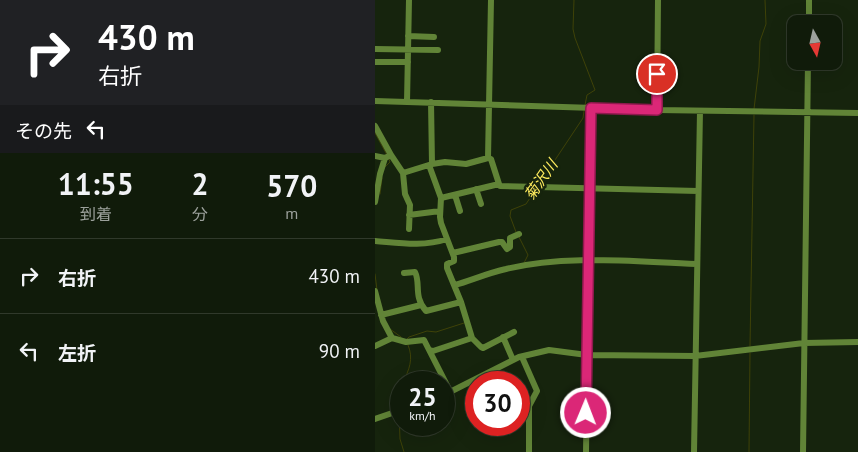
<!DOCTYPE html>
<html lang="ja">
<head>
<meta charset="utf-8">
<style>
  :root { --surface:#101b0a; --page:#1e2818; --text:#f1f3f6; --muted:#9ca19c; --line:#30392b }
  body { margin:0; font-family:"PT Sans","Noto Sans JP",sans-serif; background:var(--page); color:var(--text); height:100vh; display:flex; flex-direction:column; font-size:19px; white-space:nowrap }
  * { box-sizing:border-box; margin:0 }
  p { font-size:16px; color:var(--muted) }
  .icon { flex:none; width:28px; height:28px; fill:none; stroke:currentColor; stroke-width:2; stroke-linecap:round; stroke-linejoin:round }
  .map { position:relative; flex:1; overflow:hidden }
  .drawer { display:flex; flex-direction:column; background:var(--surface); width:375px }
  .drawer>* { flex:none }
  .top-card { background:#202124; color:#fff; overflow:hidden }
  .needle { width:32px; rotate:172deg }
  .controls { position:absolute; left:412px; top:15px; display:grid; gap:10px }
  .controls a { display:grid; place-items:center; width:55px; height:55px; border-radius:10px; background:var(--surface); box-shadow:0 5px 20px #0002,0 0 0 1px var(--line); font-size:25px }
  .speed { position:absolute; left:15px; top:371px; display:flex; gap:10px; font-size:25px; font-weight:700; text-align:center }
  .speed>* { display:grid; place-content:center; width:65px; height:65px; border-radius:50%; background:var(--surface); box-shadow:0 5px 20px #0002,0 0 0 1px var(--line); line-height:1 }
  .speed small { font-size:12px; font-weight:400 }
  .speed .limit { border:8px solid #d22; background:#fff; color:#111 }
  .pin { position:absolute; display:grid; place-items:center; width:42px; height:42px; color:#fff; margin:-21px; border:2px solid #fff; border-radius:50%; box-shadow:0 1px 5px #0007 }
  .me { position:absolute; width:55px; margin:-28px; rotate:1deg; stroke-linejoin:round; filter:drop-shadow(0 0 4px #0008) }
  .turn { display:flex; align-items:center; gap:18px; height:105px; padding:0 15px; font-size:22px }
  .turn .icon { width:65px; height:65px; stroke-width:2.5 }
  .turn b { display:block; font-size:35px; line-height:42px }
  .then { display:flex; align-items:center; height:48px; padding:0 15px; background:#0003; gap:10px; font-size:19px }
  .eta { display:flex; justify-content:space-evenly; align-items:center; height:85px; text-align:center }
  .eta b { font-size:30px; font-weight:700; line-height:35px }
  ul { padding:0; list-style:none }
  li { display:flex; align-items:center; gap:15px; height:75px; padding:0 15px; border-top:1px solid var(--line) }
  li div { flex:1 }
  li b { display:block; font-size:19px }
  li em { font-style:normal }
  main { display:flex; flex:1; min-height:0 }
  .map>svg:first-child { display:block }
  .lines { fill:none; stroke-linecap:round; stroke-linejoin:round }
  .stream { stroke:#3f4208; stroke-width:1 }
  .minor { stroke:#618437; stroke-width:6 }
  .route-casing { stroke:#8e194d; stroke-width:12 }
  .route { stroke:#db2777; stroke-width:9 }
  .labels { text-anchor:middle; stroke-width:5; stroke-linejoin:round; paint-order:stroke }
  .water-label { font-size:15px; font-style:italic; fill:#ffec5e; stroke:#16240d }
</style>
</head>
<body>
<main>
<section class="drawer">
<div class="top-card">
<div class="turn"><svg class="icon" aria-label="right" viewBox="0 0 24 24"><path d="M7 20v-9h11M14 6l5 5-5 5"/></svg><div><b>430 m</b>右折</div></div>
<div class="then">その先<svg class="icon" aria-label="left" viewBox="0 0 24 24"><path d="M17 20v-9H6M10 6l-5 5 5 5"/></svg></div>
</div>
<div class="eta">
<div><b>11:55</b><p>到着</p></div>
<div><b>2</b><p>分</p></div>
<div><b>570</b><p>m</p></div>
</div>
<ul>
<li><svg class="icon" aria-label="right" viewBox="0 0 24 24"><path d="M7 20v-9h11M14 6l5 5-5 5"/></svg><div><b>右折</b></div><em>430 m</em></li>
<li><svg class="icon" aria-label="left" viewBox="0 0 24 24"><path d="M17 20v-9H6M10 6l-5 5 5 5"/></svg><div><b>左折</b></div><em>90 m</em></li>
</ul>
</section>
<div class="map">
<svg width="483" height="452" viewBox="0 0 483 452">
  <rect width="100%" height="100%" fill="#16240d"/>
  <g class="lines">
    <path class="stream" d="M199 0 198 29 200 38 220 90 212 95 210 105
      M379 109 384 67 385 41 391 24 390 0
      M0 133 12 155
      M10 167 15 162 14 159
      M164 184 208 118 209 111
      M5 194 7 178
      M141 232 135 216 136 210 151 204 161 189
      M144 237 153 255 149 263
      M0 274 2 290
      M15 329 26 337
      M31 340 34 337 52 331 61 332 89 323
      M375 346 379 115
      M28 382C34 370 39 359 33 345
      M23 407 26 388
      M24 413 25 439 29 452
      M374 452 375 353"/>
    <path class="minor" d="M116 0 113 158 116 159 124 184
      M434 24V0
      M33 36 59 37
      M0 49 63 50
      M1 62H33
      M0 101 282 110 483 113
      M32 102 34 0
      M56 102 57 164
      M282 110 283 0
      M0 126 16 155
      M0 156 10 158 16 155 28 173 57 164 70 162 91 164 113 158
      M54 165 66 198 65 217 66 223 79 257V261L72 264V268L86 302 97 338 58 351 55 350
      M28 173 30 194 35 205 34 229
      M101 189 106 204
      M80 195 85 211
      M66 198 124 184 125 186 323 191
      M0 202 5 174 10 158
      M34 215 65 211
      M0 241C25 243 48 247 72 239
      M78 253 124 242H127L132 249 135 247V238L144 234
      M29 273 40 272C46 284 38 296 51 311L86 302
      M80 285C97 280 113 273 131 269 191 254 260 262 321 264
      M0 291 8 321 17 338 31 342 49 340 76 393
      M6 315 46 305
      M128 337 138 360
      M97 338 106 347 108 348 139 332
      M0 346 17 338
      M147 357 162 391 154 406V452
      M116 372 122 382
      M69 395 144 357 174 350 212 355 320 356 429 343 483 342
      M0 419 26 410
      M211 452 216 108
      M319 452 325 111
      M428 452 433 61"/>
  </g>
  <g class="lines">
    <defs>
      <path id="route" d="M211 413 216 108 282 110V74"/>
    </defs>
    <use href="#route" class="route-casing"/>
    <use href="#route" class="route"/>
  </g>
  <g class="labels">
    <g class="water-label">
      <text transform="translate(166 180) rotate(-55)" y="5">菊沢川</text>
    </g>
  </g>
</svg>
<div class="controls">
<a><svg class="needle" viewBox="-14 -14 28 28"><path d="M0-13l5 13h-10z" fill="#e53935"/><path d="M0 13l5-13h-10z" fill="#9ca19c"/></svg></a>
</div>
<div class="speed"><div>25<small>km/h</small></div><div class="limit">30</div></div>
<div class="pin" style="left:282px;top:74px;background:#d93025"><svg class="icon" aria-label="arrive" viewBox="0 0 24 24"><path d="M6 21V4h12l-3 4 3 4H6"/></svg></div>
<svg class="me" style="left:211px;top:413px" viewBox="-20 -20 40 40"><circle r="17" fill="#db2777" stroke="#fff" stroke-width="3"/><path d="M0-11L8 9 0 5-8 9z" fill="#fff"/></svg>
</div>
</main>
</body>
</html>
